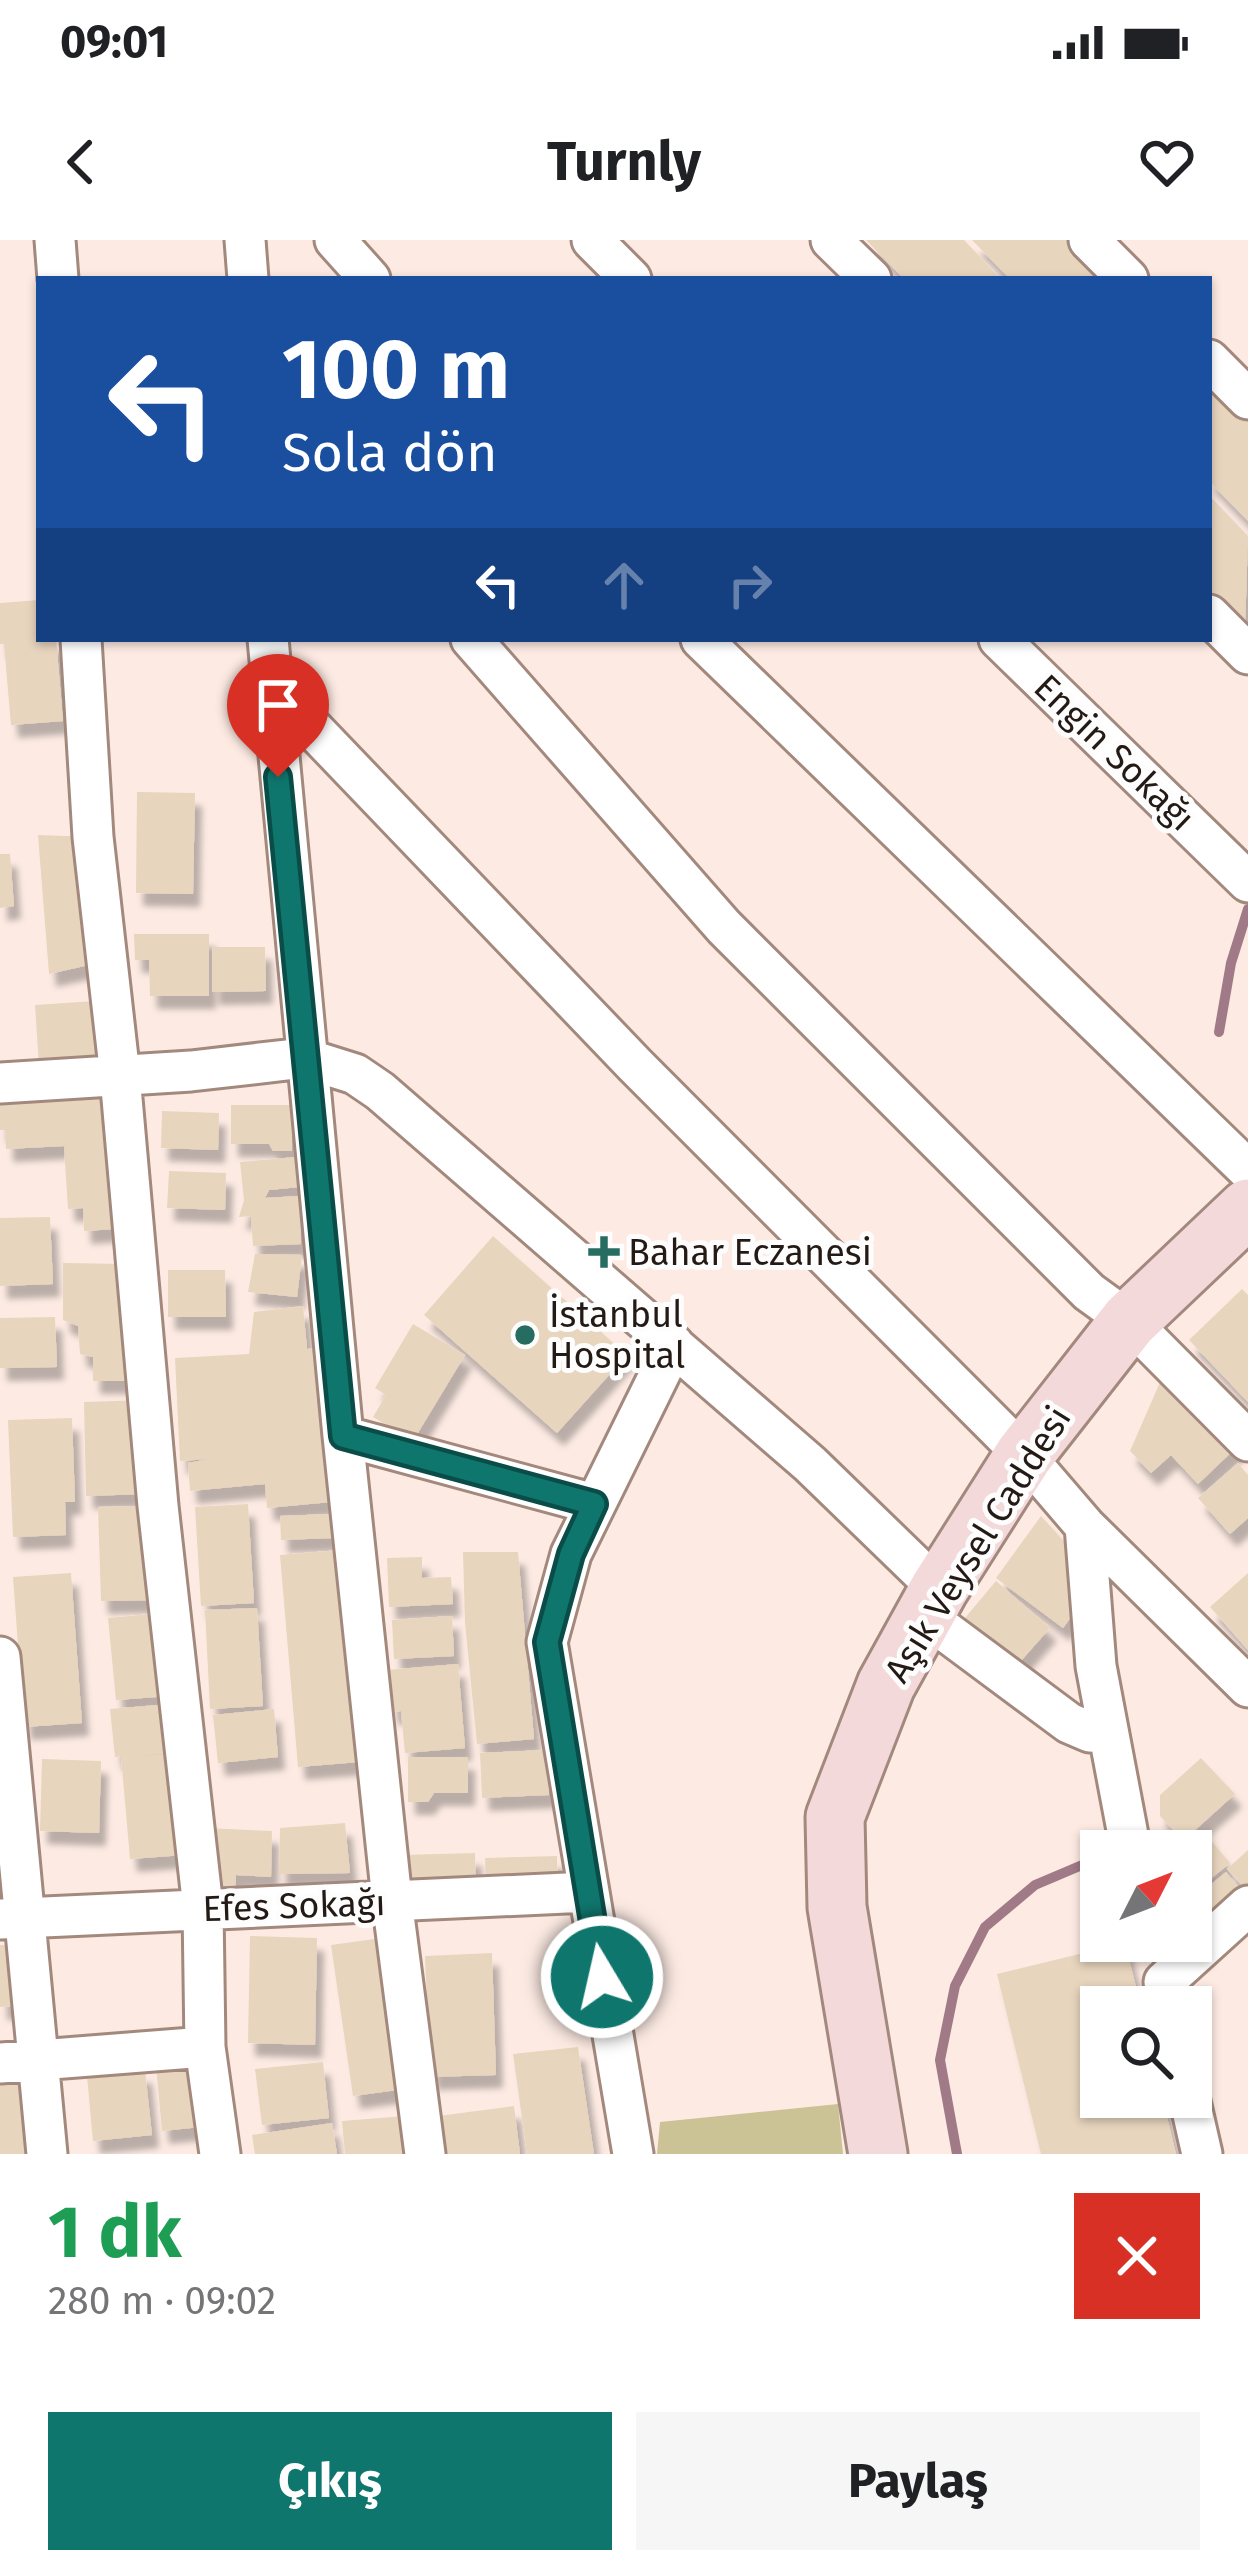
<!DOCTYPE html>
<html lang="tr">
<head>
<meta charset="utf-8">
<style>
  :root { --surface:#fff; --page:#f6f6f6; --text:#202124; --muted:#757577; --accent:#0f766e }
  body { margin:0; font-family:"Fira Sans",sans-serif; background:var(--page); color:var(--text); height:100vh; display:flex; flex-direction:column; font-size:45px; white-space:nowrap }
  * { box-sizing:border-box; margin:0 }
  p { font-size:39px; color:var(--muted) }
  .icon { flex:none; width:66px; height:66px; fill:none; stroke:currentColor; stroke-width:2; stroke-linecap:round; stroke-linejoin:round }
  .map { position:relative; height:1914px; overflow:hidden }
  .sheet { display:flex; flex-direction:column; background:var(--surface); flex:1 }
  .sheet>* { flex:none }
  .guide { position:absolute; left:36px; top:36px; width:1176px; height:366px; border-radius:0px; box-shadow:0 3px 9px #0004; background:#1a4fa0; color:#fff; overflow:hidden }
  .needle { width:78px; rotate:48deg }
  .buttons { position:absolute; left:1080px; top:1590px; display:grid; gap:24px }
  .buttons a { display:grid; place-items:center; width:132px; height:132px; border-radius:0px; background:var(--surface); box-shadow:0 3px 9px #0004; font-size:60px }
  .pin { position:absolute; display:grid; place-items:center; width:102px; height:102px; color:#fff; margin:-123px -51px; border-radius:50% 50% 50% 0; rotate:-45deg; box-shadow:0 0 12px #0007 }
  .pin .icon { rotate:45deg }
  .me { position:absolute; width:132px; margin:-66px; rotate:351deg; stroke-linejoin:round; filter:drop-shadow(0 0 9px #0008) }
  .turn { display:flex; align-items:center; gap:42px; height:252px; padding:0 48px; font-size:54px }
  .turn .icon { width:156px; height:156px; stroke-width:2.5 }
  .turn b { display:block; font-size:84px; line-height:102px }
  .lanes { display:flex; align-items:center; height:114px; padding:0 48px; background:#0003; justify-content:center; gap:60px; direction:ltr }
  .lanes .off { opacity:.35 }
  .round { display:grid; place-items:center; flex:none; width:126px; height:126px; border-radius:0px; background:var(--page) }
  .head { display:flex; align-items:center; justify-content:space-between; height:204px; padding:0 48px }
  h1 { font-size:72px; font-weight:700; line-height:90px; color:#1e9e55 }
  .cta { display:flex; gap:24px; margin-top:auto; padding:24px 48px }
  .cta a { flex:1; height:138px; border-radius:0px; background:var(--accent); color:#fff; font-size:48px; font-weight:700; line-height:138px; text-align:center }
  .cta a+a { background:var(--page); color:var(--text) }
  .status { display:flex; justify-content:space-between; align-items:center; height:84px; padding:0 60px; background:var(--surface); direction:ltr }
  .status svg { height:33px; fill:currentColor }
  header { display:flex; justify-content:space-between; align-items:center; height:156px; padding:0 48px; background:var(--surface); font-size:54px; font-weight:700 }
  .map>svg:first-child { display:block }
  .green { fill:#cbc396 }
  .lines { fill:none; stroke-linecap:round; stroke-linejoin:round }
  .stream { stroke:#a17a88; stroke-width:10 }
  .building { fill:#e8d5be; filter:url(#shadow) }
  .minor-casing { stroke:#a3897d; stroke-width:45 }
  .secondary-casing { stroke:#a3897d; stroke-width:63 }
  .minor { stroke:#fff; stroke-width:39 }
  .secondary { stroke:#f4d9da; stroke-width:57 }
  .route-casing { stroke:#0a4d48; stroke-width:30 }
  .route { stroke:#0f766e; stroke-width:21 }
  .poi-dot { fill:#266c60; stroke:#fdfdfd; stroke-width:4.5 }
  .labels { text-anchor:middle; stroke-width:10; stroke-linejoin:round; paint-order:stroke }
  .street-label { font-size:36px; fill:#241a15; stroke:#fdfdfd }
  .poi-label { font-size:36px; fill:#241a15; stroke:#fdfdfd; text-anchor:start }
</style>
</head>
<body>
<div class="status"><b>09:01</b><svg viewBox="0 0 49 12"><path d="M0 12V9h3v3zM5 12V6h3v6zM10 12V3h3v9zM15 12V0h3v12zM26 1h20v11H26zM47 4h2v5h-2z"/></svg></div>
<header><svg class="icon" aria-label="back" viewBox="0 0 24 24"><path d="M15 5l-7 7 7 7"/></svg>Turnly<svg class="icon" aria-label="heart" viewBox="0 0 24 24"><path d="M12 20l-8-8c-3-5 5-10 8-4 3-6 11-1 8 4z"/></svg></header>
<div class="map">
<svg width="1248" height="1914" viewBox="0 0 1248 1914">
  <defs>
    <filter id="shadow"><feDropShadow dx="7" dy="13" stdDeviation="3" flood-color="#0004"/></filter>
  </defs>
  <rect width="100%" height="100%" fill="#fdebe3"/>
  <path class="green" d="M838 1864 843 1914H657L660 1882Z"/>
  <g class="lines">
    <path class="stream" d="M1219 792 1231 723 1248 669
      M957 1914 940 1820 955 1746 985 1687 1035 1645 1101 1617"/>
  </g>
  <path class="building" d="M866 0H964L1001 39H904Z
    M972 0H1067L1107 39H1010Z
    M1209 138 1248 176V281L1209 241Z
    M1209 255 1248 296 1245 390 1209 353Z
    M39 360V399H56L63 481 11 485 4 404H0V363Z
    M137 552 195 553 193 654 136 653Z
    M38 595 93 597 102 722 49 734Z
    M0 614H10L14 666 0 668Z
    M134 694H209V756H150L149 720H135Z
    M212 707H265L266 751 212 752Z
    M95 761 101 835 40 840 35 765Z
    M66 846 67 860 121 857 115 989 84 991 83 968 68 969 64 906 6 909V890H0V850Z
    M231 865H292V911H273L269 904H231Z
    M162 871 219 873 218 910 161 908Z
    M296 917 299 947 269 950 265 958 299 956 301 1004 253 1006 251 976 239 977 244 960 240 922Z
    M169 931 226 933 225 970 167 968Z
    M50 977 53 1044 0 1046V978Z
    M493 996 627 1115 557 1193 424 1075Z
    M255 1014 302 1015 297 1057 248 1052Z
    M63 1023 129 1024 138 1141H93V1117L80 1114 78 1086 63 1080Z
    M168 1030H225L226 1077H168Z
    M1242 1049 1248 1055V1162L1189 1100Z
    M303 1066 307 1109 317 1108 331 1262 267 1268 265 1244 190 1251 188 1223 209 1219 180 1221 175 1118 249 1114 254 1072Z
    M55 1077 57 1127 0 1128V1078Z
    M413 1084 465 1115 413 1201 373 1177 386 1155 375 1148Z
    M1168 1124 1242 1202 1198 1244 1171 1215 1151 1233 1130 1211Z
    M143 1160 146 1254 86 1256 84 1162Z
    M72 1178 75 1262H65L66 1295 13 1297 8 1180Z
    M1238 1223 1248 1235V1278L1230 1294 1198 1258Z
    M248 1264 254 1363 201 1366 195 1267Z
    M158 1266 160 1360 101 1361 98 1267Z
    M332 1274 333 1298 281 1300 280 1276Z
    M1041 1276 1082 1321 1086 1356 1063 1388 996 1338Z
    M341 1310 359 1522 298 1527 280 1315Z
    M463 1312H518L534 1499 477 1504 465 1383Z
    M422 1317V1338L451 1337 453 1364 389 1367 387 1318Z
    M71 1333 82 1483 24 1487 13 1337Z
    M1248 1333V1410L1210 1367Z
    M996 1341 1050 1388 1012 1431 959 1385Z
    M257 1368 263 1466 210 1469 205 1370Z
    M162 1373 170 1456 116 1460 108 1378Z
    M452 1376 454 1416 394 1419 392 1380Z
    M458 1424 465 1508 405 1513 401 1471 391 1472 387 1430Z
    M169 1464 173 1512 143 1516 175 1513 184 1615 130 1619 121 1516 115 1517 110 1469Z
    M274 1469 278 1517 218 1523 213 1475Z
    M547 1510 549 1555 482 1558 480 1513Z
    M408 1517H468V1553H434L428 1562H408Z
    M1201 1518 1235 1554 1183 1601 1160 1576V1555Z
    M42 1519 101 1521 99 1593 40 1591Z
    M345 1583 350 1633 279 1634 280 1588Z
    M207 1588 272 1591 271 1637 236 1635 235 1657 204 1655Z
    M1203 1591 1230 1623 1191 1655V1611H1179Z
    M1248 1610V1652L1227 1629Z
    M475 1613 476 1652 402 1654 401 1615Z
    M557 1616 558 1651 486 1653 485 1618Z
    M1226 1632 1248 1659 1210 1692 1191 1669V1661Z
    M250 1696 317 1698 315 1805 248 1803Z
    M389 1697 412 1848 353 1856 331 1705Z
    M1125 1703 1141 1767H1101V1857H1162L1176 1914H1041L997 1734Z
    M0 1705H15L17 1766 0 1767Z
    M492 1713 496 1835 430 1837 425 1716Z
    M578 1807 594 1914H527L513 1814Z
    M203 1820 210 1886 162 1891 156 1826Z
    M323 1822 329 1878 262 1885 255 1829Z
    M145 1830 152 1895 93 1901 87 1836Z
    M0 1843H29L30 1914H0Z
    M514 1866 520 1914H443L438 1876Z
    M405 1876 408 1914H345L342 1881Z
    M332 1883 337 1914H255L252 1895Z"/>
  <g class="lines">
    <defs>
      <path id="minor" d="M55 0 58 39
        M245 0 248 39
        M335 0 370 39
        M592 0 631 39
        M831 0 871 39
        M1089 0 1128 39
        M1209 120 1248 159
        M1209 375 1248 414
        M81 399 93 597 120 836 158 1266 203 1668 205 1807 220 1914
        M268 399 343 1196 392 1660 425 1914
        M471 399 724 687 1089 1052 1129 1081 1248 1201
        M701 399 1248 930
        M999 399 1248 642
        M270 444 635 825 1024 1215 1085 1286 1248 1447
        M0 843 191 831 304 818 355 834 380 851 810 1224 939 1349
        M343 1196 594 1264
        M1085 1286 1096 1426 1131 1611
        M925 1376 1069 1483 1090 1492 1108 1493
        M0 1417 47 1914
        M0 1679 588 1652
        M1164 1742 1248 1666
        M0 1823 205 1807
        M1189 1857 1202 1914
        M633 1914 547 1402 571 1314 674 1105"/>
      <path id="secondary" d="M878 1914 837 1667 835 1577 886 1445 939 1349 1024 1215 1129 1081 1248 968"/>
    </defs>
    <use href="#minor" class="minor-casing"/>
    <use href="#secondary" class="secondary-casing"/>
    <use href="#minor" class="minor"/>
    <use href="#secondary" class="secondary"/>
  </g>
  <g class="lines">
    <defs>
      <path id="route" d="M278 537 343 1196 594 1264 571 1314 547 1402 602 1737"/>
    </defs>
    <use href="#route" class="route-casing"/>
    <use href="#route" class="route"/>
  </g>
  <g class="poi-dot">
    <path d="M598 994h12v12h12v12h-12v12h-12v-12h-12v-12h12z"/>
    <circle cx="525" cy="1095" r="12"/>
  </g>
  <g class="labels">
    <g class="street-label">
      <text transform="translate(1115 512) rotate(44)" y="13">Engin Sokağı</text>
      <text transform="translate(977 1304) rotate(-58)" y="13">Aşık Veysel Caddesi</text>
      <text transform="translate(294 1665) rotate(-2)" y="13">Efes Sokağı</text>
    </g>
    <g class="poi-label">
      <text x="628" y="1025">Bahar Eczanesi</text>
      <text x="549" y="1087">İstanbul<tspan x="549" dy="41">Hospital</tspan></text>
    </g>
  </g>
</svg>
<div class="buttons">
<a><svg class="needle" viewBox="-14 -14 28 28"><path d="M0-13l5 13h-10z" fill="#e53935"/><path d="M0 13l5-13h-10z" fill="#757577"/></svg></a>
<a><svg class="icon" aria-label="search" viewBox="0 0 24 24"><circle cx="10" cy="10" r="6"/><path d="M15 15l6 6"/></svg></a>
</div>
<div class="pin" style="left:278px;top:537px;background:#d93025"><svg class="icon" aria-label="arrive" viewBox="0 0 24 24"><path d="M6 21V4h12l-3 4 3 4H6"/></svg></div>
<svg class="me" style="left:602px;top:1737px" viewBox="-20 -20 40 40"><circle r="17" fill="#0f766e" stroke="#fff" stroke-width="3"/><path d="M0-11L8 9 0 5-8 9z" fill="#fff"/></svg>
<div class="guide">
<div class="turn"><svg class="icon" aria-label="left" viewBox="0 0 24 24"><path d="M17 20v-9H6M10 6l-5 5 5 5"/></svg><div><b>100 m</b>Sola dön</div></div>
<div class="lanes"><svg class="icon" aria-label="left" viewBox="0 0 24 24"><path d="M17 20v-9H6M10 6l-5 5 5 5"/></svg><svg class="icon off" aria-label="ahead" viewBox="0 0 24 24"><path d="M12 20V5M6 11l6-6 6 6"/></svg><svg class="icon off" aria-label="right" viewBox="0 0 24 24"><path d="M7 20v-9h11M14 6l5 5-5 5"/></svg></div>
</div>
</div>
<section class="sheet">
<div class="head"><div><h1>1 dk</h1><p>280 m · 09:02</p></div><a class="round" style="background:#d93025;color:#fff"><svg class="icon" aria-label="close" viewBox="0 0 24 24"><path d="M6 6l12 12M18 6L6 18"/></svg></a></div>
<div class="cta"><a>Çıkış</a><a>Paylaş</a></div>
</section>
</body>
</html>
